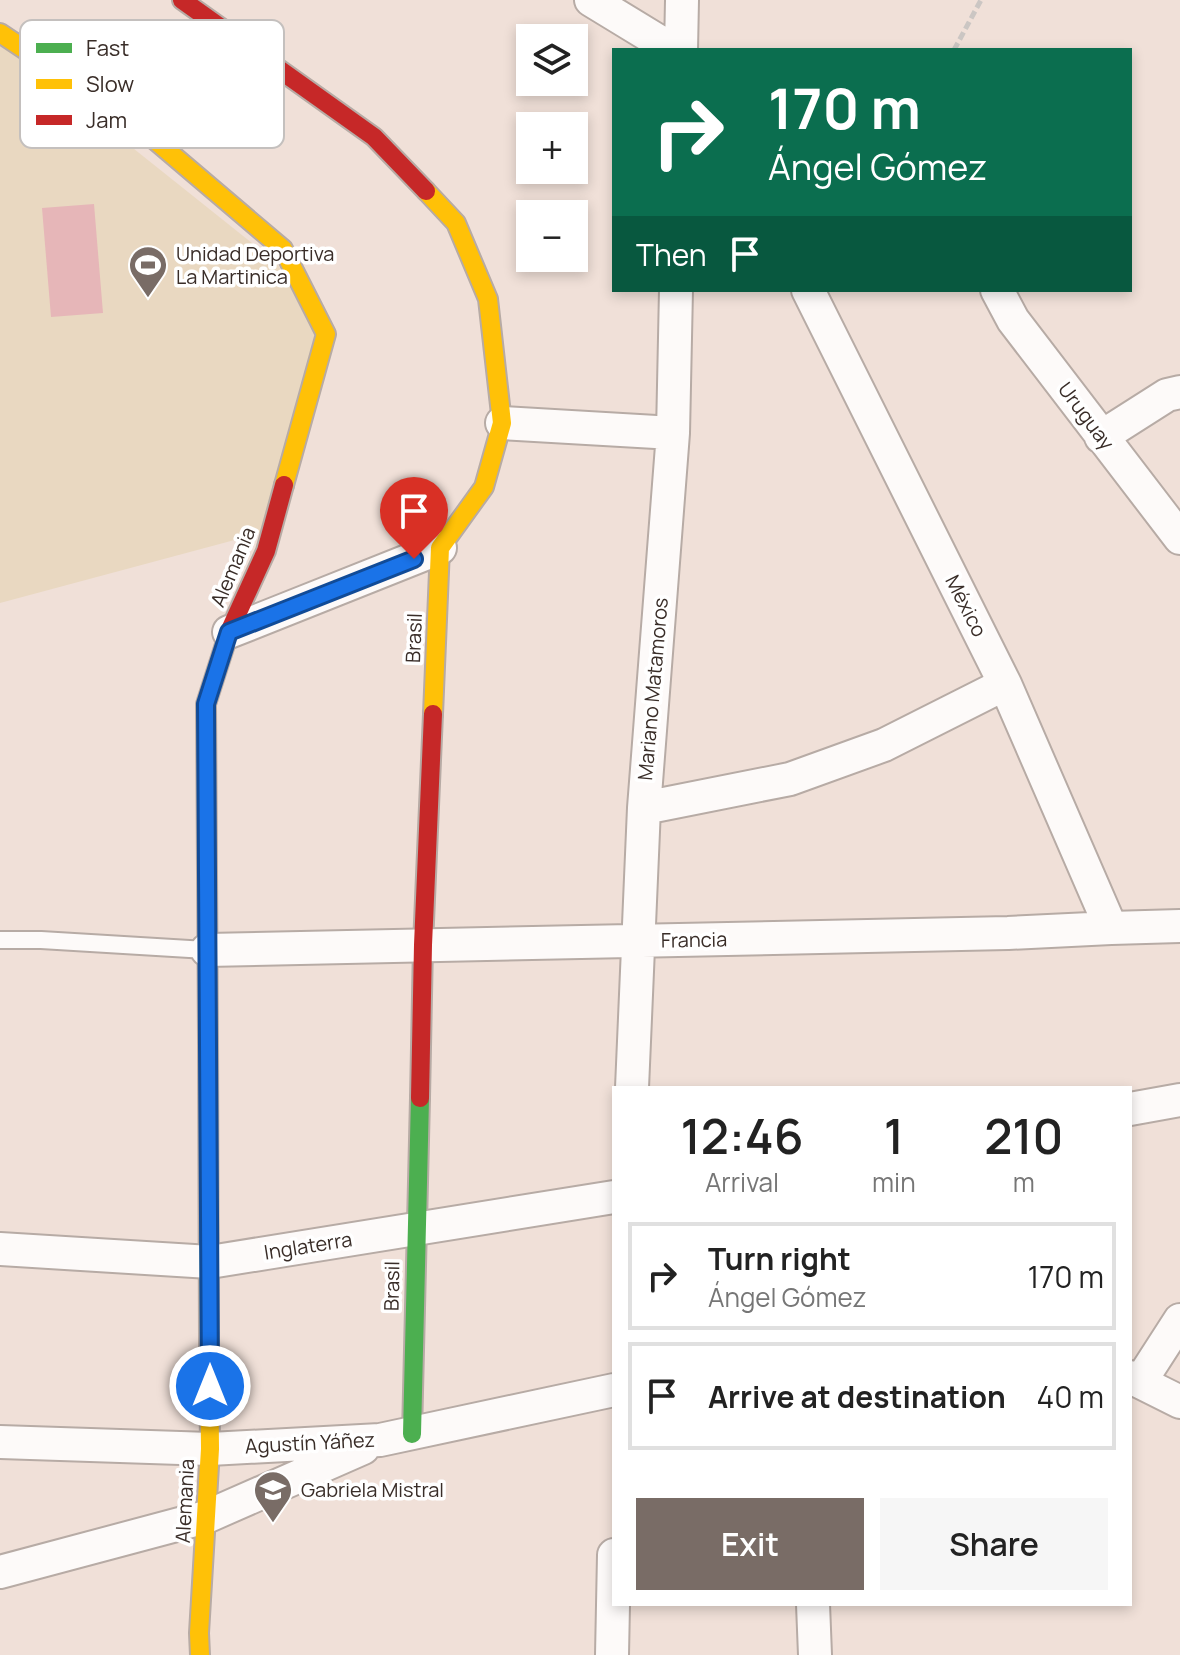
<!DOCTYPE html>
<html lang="en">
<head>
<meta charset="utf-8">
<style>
  :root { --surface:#fff; --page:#f6f6f6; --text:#222; --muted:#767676; --line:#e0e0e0; --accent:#796c66 }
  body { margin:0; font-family:Manrope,sans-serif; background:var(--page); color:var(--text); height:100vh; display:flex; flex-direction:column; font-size:30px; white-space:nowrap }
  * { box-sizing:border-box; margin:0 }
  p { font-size:26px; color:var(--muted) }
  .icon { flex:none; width:44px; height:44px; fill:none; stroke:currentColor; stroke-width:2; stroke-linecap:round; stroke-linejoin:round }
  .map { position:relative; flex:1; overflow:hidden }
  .drawer { position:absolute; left:612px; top:1086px; width:520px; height:520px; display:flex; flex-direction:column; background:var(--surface); border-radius:0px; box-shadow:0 4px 12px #0003 }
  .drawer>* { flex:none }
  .hud { position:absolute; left:612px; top:48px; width:520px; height:244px; border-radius:0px; box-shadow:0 4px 12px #0003; background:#0b6e4f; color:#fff; overflow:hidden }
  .controls { position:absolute; left:516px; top:24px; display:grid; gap:16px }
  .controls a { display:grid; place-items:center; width:72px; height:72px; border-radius:0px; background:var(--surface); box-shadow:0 4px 12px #0003; font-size:40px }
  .pin { position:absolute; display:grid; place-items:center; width:68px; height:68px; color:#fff; margin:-82px -34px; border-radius:50% 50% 50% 0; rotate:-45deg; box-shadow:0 0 8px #0007 }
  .pin .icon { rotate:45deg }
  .me { position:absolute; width:88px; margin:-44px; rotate:0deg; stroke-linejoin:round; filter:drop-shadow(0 0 6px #0008) }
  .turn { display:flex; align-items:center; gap:28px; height:168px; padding:0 24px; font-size:36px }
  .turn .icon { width:104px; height:104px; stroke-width:2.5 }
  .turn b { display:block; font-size:56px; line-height:68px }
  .then { display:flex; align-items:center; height:76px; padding:0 24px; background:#0003; gap:16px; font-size:30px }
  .eta { display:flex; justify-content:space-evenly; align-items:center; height:136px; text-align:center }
  .eta b { font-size:48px; font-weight:600; line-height:56px }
  .action { display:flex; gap:16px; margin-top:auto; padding:16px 24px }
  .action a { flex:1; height:92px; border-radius:0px; background:var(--accent); color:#fff; font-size:32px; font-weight:600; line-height:92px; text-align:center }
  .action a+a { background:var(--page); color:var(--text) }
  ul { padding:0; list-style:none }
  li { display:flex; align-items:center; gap:24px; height:108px; margin:0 16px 12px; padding:0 8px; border:4px solid var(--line); border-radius:0px }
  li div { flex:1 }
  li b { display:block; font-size:30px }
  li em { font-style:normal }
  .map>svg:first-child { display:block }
  .green { fill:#e9d8c1 }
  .water { fill:#e6b6b8 }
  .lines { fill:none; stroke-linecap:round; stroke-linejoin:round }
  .lane-casing { stroke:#b7aba5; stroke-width:20 }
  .street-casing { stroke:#b7aba5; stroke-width:36 }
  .fast-casing { stroke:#b7aba5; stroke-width:22 }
  .slow-casing { stroke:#b7aba5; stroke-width:22 }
  .jam-casing { stroke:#b7aba5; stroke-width:22 }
  .path { stroke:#cbc6c3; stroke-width:5; stroke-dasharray:8 4; stroke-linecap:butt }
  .lane { stroke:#fdfaf9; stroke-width:16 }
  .street { stroke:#fdfaf9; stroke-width:32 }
  .fast { stroke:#4caf50; stroke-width:18 }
  .slow { stroke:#ffc107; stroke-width:18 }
  .jam { stroke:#c62828; stroke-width:18 }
  .route-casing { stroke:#114b97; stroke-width:20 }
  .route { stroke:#1a73e8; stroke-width:14 }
  .labels { text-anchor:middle; stroke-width:7; stroke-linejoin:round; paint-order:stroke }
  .poi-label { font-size:20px; fill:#392d28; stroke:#fff; text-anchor:start }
  .street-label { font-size:20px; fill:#392d28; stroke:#fff }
  .key { fill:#fff; stroke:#c4c0be; stroke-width:2 }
  .key-label { font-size:22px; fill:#392d28 }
</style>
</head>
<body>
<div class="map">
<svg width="1180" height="1655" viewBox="0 0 1180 1655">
  <rect width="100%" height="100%" fill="#f0e0d8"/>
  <path class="green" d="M0 42 277 263 315 334 261 533 0 603Z"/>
  <path class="water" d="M94 204 103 313 51 317 42 208Z"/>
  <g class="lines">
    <defs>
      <path id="lane" d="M0 940H41L206 950"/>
      <path id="street" d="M591 0 673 50
        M681 50 682 0
        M808 290 1005 684 1111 928
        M997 290 1013 320 1180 538
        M502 423 673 433
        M1101 437 1167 395 1180 392
        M229 632 440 548
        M644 808 790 779 884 745 1005 684
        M207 950 1008 933 1111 928 1180 926
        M632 1088 644 808 673 433 676 290
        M1130 1109 1180 1100
        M0 1249 210 1262 614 1197
        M1130 1377 1180 1402
        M1140 1382 1180 1320
        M0 1442 210 1449 380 1440 614 1390
        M0 1572 206 1517 363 1448
        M813 1604 815 1655
        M612 1655 614 1555"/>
      <path id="fast" d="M208 1040 209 1342
        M412 1434 420 1098"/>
      <path id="slow" d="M0 33 136 124 283 249 326 334 284 485
        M426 191 456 223 488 299 502 423 484 487 440 548 433 714
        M200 1655 199 1633 210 1449 209 1342"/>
      <path id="jam" d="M182 0 374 137 426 191
        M208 1040 206 704 229 632 266 551 284 485
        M420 1098 423 945 433 714"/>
    </defs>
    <use href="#lane" class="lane-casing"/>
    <use href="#street" class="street-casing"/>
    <use href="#fast" class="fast-casing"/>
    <use href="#slow" class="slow-casing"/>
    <use href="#jam" class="jam-casing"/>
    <path class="path" d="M954 50 981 0"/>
    <use href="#lane" class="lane"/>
    <use href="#street" class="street"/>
    <use href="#fast" class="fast"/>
    <use href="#slow" class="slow"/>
    <use href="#jam" class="jam"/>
  </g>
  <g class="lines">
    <defs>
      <path id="route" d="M210 1386 206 704 229 632 414 559"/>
    </defs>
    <use href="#route" class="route-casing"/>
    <use href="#route" class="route"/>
  </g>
  <defs>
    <symbol id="stadium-pin" viewBox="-11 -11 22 30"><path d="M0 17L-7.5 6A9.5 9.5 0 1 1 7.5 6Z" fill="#796c66" stroke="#fff"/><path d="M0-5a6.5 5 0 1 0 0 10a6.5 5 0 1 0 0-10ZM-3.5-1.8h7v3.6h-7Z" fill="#fff"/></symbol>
    <symbol id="school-pin" viewBox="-11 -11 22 30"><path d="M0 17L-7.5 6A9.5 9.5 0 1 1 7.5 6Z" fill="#796c66" stroke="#fff"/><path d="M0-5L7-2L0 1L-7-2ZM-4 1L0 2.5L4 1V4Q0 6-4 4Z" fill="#fff"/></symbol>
  </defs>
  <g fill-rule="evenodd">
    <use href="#stadium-pin" x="126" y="243" width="44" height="60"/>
    <use href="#school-pin" x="251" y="1468" width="44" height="60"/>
  </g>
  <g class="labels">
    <g class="poi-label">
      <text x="176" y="261">Unidad Deportiva<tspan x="176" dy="23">La Martinica</tspan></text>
      <text x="301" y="1497">Gabriela Mistral</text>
    </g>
    <g class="street-label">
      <text transform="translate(1086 416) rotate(53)" y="7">Uruguay</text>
      <text transform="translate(233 567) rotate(-67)" y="7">Alemania</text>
      <text transform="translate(966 606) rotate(63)" y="7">México</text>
      <text transform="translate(414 638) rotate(-88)" y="7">Brasil</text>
      <text transform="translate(653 689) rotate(-85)" y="7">Mariano Matamoros</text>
      <text transform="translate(694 940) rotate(-1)" y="7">Francia</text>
      <text transform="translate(308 1246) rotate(-9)" y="7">Inglaterra</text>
      <text transform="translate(392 1286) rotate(-89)" y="7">Brasil</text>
      <text transform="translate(310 1443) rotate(-3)" y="7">Agustín Yáñez</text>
      <text transform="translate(185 1501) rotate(-87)" y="7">Alemania</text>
    </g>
  </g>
  <rect x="20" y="20" width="264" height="128" rx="12" class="key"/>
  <rect x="36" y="43" width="36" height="10" fill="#4caf50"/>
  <rect x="36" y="79" width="36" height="10" fill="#ffc107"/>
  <rect x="36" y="115" width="36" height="10" fill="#c62828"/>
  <g class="key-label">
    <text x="86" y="56">Fast</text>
    <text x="86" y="92">Slow</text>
    <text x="86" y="128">Jam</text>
  </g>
</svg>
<div class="controls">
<a><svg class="icon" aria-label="layers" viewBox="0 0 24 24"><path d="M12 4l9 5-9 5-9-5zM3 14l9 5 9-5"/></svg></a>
<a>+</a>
<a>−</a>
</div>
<div class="pin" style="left:414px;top:559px;background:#d93025"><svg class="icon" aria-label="arrive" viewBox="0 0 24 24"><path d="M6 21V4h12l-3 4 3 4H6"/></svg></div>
<svg class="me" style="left:210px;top:1386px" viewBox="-20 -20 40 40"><circle r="17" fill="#1a73e8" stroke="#fff" stroke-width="3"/><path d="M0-11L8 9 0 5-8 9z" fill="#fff"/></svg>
<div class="hud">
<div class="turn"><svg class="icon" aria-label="right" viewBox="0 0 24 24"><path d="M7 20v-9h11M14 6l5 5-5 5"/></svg><div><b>170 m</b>Ángel Gómez</div></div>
<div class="then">Then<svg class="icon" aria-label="arrive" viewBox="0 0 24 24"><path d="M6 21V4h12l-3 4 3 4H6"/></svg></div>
</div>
<section class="drawer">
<div class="eta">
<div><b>12:46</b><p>Arrival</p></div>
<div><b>1</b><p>min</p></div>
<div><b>210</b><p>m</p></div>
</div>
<ul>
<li><svg class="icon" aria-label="right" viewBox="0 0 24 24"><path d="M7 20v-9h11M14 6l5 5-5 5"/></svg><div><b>Turn right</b><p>Ángel Gómez</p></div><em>170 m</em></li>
<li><svg class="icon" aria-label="arrive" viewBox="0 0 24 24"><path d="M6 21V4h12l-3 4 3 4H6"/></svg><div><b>Arrive at destination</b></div><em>40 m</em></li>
</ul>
<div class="action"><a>Exit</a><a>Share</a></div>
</section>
</div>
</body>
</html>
